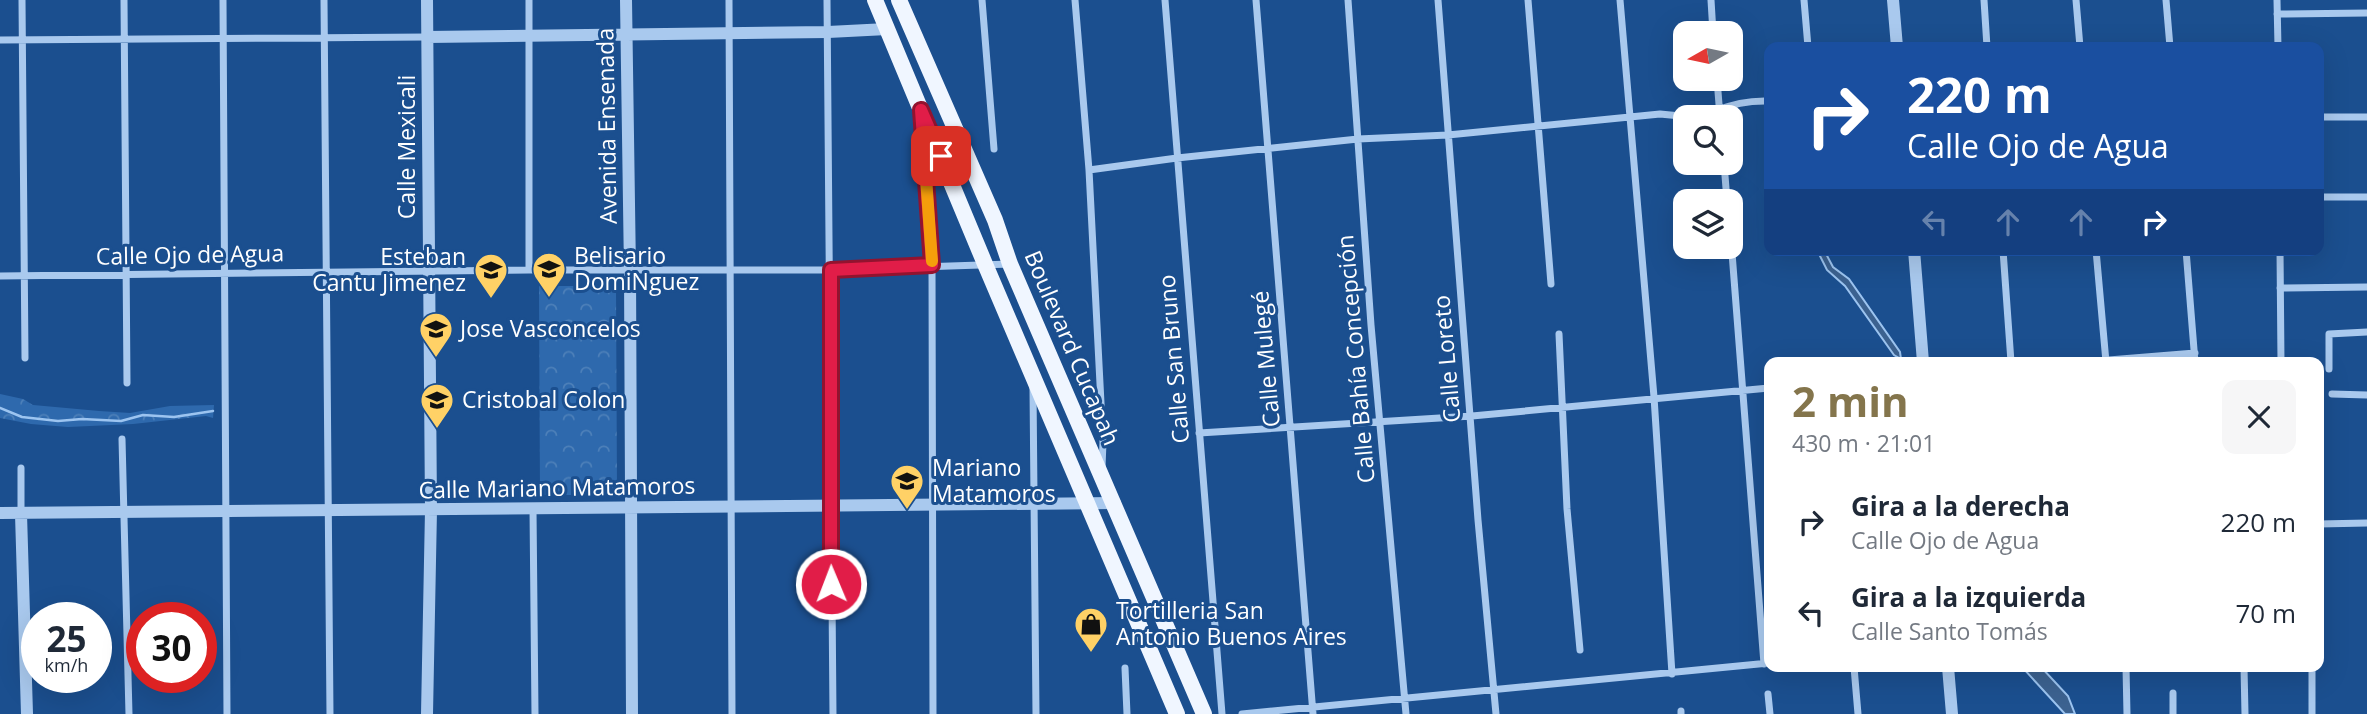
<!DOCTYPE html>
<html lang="es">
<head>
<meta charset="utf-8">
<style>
  :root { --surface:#fff; --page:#f6f6f7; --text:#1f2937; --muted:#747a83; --accent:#84754c }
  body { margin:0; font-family:"Open Sans",sans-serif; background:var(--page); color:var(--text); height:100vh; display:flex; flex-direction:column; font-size:26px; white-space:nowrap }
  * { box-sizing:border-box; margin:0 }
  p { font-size:23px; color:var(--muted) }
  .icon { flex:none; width:38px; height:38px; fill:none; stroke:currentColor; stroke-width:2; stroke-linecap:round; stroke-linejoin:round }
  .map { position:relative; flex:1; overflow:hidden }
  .side { position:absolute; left:1764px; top:357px; width:560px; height:315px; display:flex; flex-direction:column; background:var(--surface); border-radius:14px; box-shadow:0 7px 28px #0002 }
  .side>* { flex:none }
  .top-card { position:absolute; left:1764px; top:42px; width:560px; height:214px; border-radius:14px; box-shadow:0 7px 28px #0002; background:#1a4fa0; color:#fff; overflow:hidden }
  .needle { width:46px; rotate:261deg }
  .controls { position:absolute; left:1673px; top:21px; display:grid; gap:14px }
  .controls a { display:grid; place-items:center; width:70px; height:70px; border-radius:14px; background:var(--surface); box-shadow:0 7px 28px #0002; font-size:35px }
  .speed { position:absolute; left:21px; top:602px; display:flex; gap:14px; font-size:35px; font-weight:700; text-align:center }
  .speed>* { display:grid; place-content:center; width:91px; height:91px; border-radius:50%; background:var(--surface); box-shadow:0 7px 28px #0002; line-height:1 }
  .speed small { font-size:18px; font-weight:400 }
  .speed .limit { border:10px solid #d22; background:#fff; color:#111 }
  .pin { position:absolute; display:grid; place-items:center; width:60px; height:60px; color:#fff; margin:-30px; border-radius:14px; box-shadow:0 4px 10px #0006 }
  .me { position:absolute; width:77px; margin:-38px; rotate:359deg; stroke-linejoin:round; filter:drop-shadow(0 0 5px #0008) }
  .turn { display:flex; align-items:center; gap:24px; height:147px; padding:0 28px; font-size:32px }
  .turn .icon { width:91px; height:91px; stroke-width:2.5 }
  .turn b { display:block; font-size:49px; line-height:60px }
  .lanes { display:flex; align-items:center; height:66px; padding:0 28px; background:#0003; justify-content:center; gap:35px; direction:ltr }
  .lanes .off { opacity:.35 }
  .round { display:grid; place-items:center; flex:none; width:74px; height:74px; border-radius:14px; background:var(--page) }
  .summary { display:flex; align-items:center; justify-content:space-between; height:119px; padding:0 28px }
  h1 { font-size:42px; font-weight:700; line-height:52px; color:var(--accent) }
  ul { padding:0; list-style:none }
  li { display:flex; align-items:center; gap:21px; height:91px; padding:0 28px }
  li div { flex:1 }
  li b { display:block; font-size:26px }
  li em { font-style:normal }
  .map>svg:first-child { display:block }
  .forest { fill:url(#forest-crowns) }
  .water { fill:#3c6290; stroke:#9cc4f0; stroke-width:2 }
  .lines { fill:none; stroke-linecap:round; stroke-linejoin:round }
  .stream { stroke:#9cc4f0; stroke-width:2.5 }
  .minor { stroke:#a9c9ee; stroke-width:7 }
  .tertiary { stroke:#a9c9ee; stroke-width:12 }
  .primary { stroke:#f0f6ff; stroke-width:16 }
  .route-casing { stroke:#92132f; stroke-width:18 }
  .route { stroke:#e11d48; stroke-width:12 }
  .slow { stroke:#f59e0b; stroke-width:12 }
  .labels { text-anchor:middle; stroke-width:6; stroke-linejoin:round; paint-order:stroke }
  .street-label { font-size:23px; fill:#fff; stroke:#1b4f8f }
  .poi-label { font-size:23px; fill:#fff; stroke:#1b4f8f; text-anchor:start }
</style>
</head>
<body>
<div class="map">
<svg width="2367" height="714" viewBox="0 0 2367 714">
  <defs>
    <pattern id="forest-crowns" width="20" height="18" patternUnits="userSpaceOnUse" patternTransform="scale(1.75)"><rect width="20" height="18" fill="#2e69ad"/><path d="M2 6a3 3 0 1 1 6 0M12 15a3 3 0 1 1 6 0" fill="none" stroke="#4d80b9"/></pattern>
  </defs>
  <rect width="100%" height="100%" fill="#1b4f8f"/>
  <path class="forest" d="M539 286H616L617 495H540Z
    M0 394 23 399 33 405 99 411 130 413 170 406 214 405 213 418 206 416 133 424 68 427 31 424 0 418Z"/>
  <path class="water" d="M1817 250H1824L1833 267 1849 279 1900 352 1901 359 1894 355 1845 286 1827 270Z
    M2022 667H2041L2068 696 2075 714H2065Z"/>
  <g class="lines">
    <path class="stream" d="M0 408 22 417 58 421 82 419 121 421 143 415 174 417 213 411"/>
    <path class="minor" d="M22 0 25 358
      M124 0 127 383
      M223 0 227 714
      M324 0 330 714
      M729 0 732 714
      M827 0 833 714
      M982 0 994 149
      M1075 0 1089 170 1103 442 1102 467
      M1165 0 1222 714
      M1256 0 1313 714
      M1348 0 1371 325 1406 714
      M1438 0 1478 520 1496 714
      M1528 0 1551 284
      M1620 0 1654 397 1672 674
      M1711 0 1713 33
      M1804 0 1808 47
      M1984 0 1987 47
      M2076 0 2080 47
      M2166 0 2170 47
      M2277 0 2278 47
      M2277 14 2367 13
      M0 40 427 37
      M1717 79 1720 117
      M1694 117C1723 109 1738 100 1769 101
      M2319 117H2367
      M923 128 932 265 933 714
      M1724 163 1727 201
      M1089 170 1177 158 1358 139 1448 135 1660 114 1691 117
      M2319 197H2367
      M1731 240 1764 664
      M2003 250 2011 362
      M2096 250 2106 362
      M2186 250 2195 362
      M2280 250 2281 362
      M529 270V0
      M0 276 529 270H831L1010 264
      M2280 288 2367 287
      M1559 334 1567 509 1580 650
      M2084 362 2195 353
      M2329 369V334L2367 332
      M1033 388 1036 714
      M2332 394 2367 395
      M1199 433 1472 416 1769 388
      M122 439 129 714
      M21 468V513
      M533 509 535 714
      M2319 524 2367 523
      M1854 667 1858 714
      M2126 667 2127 714
      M2244 667 2245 714
      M1125 668 1127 714
      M2173 693V714
      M1768 694 1770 714
      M1681 711V714
      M1242 714 1769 663
      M2312 714V667"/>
    <path class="tertiary" d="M427 0 431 510 427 714
      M626 0 630 271 632 714
      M1893 0 1897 47
      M427 37 828 32 887 29
      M1914 250 1923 362
      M0 513 1115 503
      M21 514 27 714
      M1948 667 1952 714"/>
    <path class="primary" d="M875 0 985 264 1177 714
      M899 0 995 220 1010 264 1204 714"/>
  </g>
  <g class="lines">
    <defs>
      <path id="route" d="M831 584V270L932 265 921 110 941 156"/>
    </defs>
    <use href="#route" class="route-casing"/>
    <use href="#route" class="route"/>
    <path class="slow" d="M923 136 932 261"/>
  </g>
  <defs>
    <symbol id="school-pin" viewBox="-11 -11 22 30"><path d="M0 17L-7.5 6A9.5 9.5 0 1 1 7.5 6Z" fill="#ffd166" stroke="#1b4f8f"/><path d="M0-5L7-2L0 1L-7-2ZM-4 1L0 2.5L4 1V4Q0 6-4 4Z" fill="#111"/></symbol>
    <symbol id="shop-pin" viewBox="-11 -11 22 30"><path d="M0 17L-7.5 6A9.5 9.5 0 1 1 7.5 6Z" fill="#ffd166" stroke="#1b4f8f"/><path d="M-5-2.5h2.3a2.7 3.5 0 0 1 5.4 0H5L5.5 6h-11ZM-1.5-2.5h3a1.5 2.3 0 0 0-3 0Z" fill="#111"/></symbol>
  </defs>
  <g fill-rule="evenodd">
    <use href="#school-pin" x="530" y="250" width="38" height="52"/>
    <use href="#school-pin" x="472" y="251" width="38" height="52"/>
    <use href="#school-pin" x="417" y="310" width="38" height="52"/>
    <use href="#school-pin" x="418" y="381" width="38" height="52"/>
    <use href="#school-pin" x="888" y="462" width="38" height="52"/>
    <use href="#shop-pin" x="1072" y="605" width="38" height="52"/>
  </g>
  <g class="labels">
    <g class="street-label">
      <text transform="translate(607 126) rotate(-91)" y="8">Avenida Ensenada</text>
      <text transform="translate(407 147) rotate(-90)" y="8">Calle Mexicali</text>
      <text transform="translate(190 255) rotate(-1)" y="8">Calle Ojo de Agua</text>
      <text transform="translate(1072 348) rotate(67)" y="8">Boulevard Cucapah</text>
      <text transform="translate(1174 359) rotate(-95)" y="8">Calle San Bruno</text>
      <text transform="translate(1266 359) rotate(-95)" y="8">Calle Mulegé</text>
      <text transform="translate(1356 359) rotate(-95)" y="8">Calle Bahía Concepción</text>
      <text transform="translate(1447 359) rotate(-95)" y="8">Calle Loreto</text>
      <text transform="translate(557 488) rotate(-1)" y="8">Calle Mariano Matamoros</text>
    </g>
    <g class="poi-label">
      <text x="574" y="264">Belisario<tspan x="574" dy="26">DomiNguez</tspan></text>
      <text x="466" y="265" text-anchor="end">Esteban<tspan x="466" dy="26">Cantu Jimenez</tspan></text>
      <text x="460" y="337">Jose Vasconcelos</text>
      <text x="462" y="408">Cristobal Colon</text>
      <text x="932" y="476">Mariano<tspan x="932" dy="26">Matamoros</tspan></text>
      <text x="1116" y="619">Tortilleria San<tspan x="1116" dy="26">Antonio Buenos Aires</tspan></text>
    </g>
  </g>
</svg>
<div class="controls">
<a><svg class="needle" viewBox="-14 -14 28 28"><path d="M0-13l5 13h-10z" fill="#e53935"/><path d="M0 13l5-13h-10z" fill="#747a83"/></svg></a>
<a><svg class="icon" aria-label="search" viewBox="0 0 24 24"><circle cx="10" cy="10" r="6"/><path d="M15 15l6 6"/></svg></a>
<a><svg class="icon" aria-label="layers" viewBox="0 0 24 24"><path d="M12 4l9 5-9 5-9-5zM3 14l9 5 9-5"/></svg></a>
</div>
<div class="speed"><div>25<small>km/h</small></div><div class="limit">30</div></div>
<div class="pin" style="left:941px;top:156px;background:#d93025"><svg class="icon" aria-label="arrive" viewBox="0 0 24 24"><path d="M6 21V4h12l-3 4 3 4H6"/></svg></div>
<svg class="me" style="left:831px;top:584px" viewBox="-20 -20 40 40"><circle r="17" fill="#e11d48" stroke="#fff" stroke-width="3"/><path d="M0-11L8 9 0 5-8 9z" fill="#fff"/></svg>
<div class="top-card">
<div class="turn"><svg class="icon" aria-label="right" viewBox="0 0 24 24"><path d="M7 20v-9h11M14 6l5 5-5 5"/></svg><div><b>220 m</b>Calle Ojo de Agua</div></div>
<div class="lanes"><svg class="icon off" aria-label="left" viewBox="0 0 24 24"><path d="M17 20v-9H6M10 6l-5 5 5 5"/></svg><svg class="icon off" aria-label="ahead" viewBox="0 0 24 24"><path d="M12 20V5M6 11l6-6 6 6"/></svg><svg class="icon off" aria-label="ahead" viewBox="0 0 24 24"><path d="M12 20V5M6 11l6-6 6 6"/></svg><svg class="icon" aria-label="right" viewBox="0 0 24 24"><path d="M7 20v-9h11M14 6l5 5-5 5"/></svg></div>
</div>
<section class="side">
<div class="summary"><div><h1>2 min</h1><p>430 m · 21:01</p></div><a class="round"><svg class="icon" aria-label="close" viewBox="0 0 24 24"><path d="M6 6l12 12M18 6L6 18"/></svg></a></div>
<ul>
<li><svg class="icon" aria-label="right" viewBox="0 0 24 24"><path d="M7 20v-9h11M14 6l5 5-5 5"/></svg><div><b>Gira a la derecha</b><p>Calle Ojo de Agua</p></div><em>220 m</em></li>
<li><svg class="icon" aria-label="left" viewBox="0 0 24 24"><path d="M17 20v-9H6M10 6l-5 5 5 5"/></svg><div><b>Gira a la izquierda</b><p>Calle Santo Tomás</p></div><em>70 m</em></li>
</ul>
</section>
</div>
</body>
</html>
